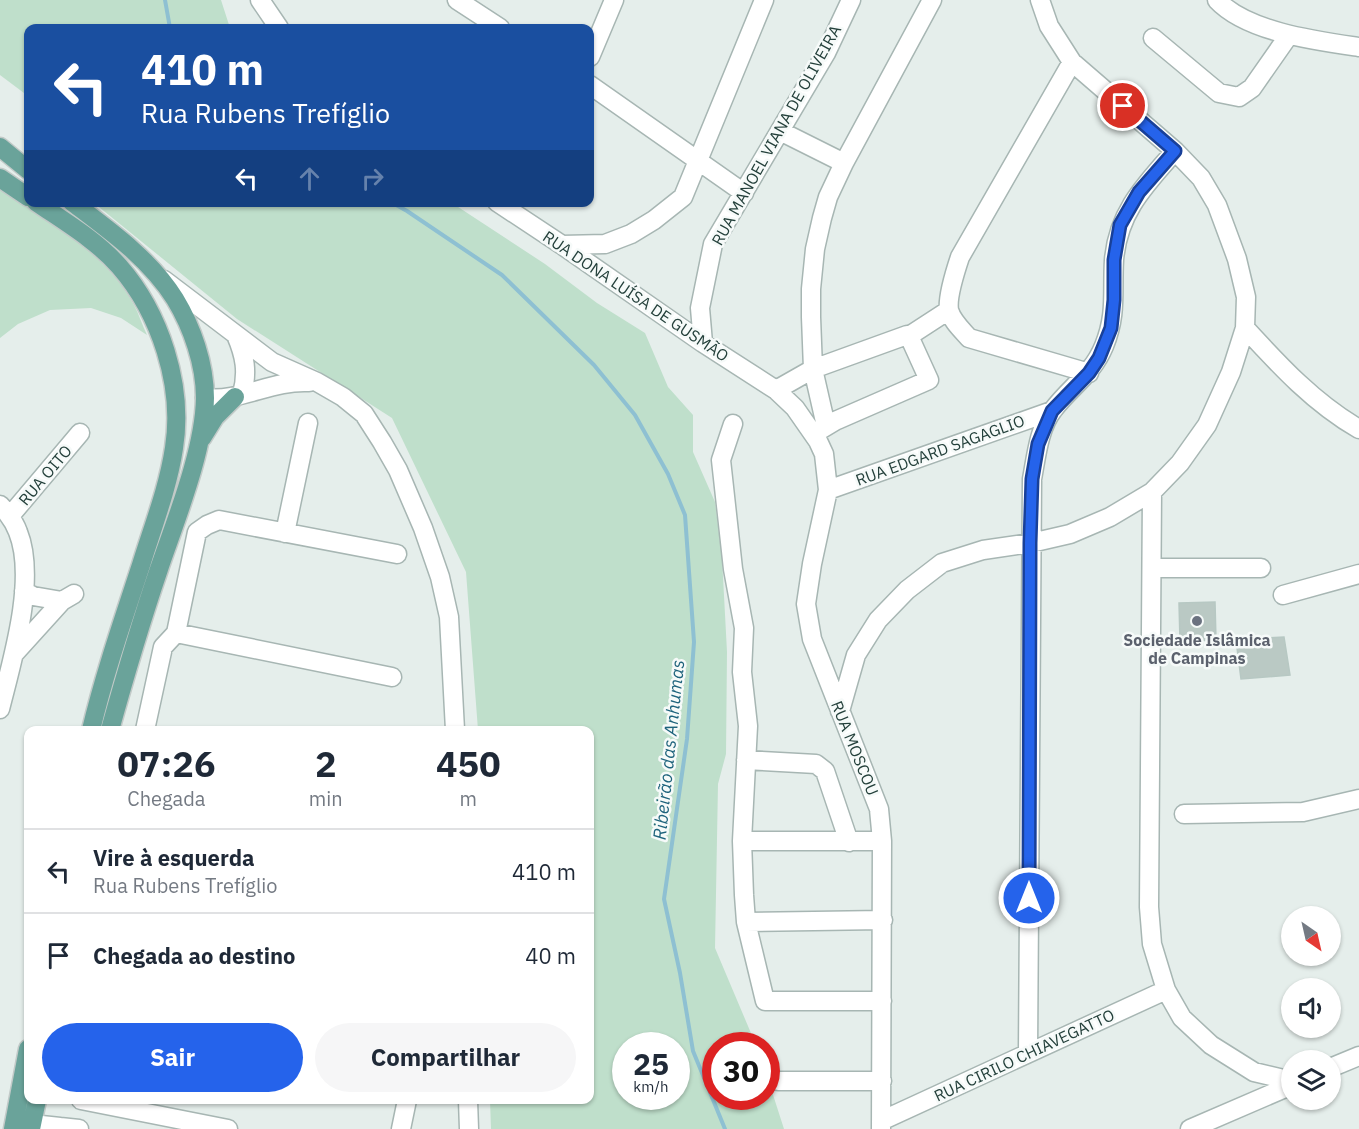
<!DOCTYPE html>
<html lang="pt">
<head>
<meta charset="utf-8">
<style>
  :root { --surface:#fff; --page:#f6f6f7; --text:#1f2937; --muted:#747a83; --line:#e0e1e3; --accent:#2563eb }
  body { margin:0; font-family:"IBM Plex Sans",sans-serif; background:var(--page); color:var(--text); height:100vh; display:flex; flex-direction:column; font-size:22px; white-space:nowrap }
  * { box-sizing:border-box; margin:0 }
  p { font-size:20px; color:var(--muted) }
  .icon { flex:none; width:33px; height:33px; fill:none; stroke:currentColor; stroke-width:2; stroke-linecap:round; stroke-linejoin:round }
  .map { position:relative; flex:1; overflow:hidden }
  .details { position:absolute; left:24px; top:726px; width:570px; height:378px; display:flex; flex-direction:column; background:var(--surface); border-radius:12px; box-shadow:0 2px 4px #0004 }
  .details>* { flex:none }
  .hud { position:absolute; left:24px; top:24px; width:570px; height:183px; border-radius:12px; box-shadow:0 2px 4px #0004; background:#1a4fa0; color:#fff; overflow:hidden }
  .needle { width:39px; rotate:146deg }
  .controls { position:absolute; left:1281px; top:906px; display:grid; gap:12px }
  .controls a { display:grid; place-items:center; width:60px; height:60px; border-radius:50%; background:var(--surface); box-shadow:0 2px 4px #0004; font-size:30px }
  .speed { position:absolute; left:612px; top:1032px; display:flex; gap:12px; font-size:30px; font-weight:700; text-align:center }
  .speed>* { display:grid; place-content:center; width:78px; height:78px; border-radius:50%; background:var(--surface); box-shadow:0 2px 4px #0004; line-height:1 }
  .speed small { font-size:15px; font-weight:400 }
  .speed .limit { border:9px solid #d22; background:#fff; color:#111 }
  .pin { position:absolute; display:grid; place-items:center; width:51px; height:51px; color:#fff; margin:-26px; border:3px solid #fff; border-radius:50%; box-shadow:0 2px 6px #0007 }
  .me { position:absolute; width:66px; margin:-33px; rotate:0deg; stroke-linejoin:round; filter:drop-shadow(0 0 4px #0008) }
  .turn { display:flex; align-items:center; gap:21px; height:126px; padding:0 18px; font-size:27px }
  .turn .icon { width:78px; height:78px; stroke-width:2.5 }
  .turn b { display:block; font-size:42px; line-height:51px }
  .lanes { display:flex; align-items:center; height:57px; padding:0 18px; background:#0003; justify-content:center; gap:30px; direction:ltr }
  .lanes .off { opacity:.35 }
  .eta { display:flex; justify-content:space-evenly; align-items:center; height:102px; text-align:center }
  .eta b { font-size:36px; font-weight:700; line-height:42px }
  .primary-button { display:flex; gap:12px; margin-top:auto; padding:12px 18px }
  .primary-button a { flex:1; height:69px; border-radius:36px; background:var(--accent); color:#fff; font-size:24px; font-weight:700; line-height:69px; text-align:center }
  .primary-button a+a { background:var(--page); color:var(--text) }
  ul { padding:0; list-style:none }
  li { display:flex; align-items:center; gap:18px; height:84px; padding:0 18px; border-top:2px solid var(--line) }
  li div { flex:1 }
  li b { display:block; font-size:22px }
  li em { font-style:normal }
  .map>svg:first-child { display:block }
  .green { fill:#bfdfcb; fill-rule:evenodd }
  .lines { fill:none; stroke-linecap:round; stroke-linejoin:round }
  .stream { stroke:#8ec0d2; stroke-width:4 }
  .building { fill:#bac9c4; stroke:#b7c8c3; stroke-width:1.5 }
  .minor-casing { stroke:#a7b6b3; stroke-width:21 }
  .major-casing { stroke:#c2cac8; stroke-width:21 }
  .minor { stroke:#fff; stroke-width:18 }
  .major { stroke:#6aa39a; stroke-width:18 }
  .route-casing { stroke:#184099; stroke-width:15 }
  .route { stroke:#2563eb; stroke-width:10 }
  .worship-dot { fill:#6b7280; stroke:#f6faf9; stroke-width:2 }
  .labels { text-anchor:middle; stroke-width:5; stroke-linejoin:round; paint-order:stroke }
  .street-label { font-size:16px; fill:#24403b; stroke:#f6faf9 }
  .worship-label { font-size:16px; font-weight:bold; fill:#5b616d; stroke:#f6faf9 }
  .water-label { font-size:18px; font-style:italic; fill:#1e637c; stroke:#f6faf9 }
</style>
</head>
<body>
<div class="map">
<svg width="1359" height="1129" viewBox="0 0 1359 1129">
  <rect width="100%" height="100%" fill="#e5eeeb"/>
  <path class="green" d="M0 0H221L230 28H28V96L0 75Z
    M0 187C46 219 107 254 134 305 139 314 142 325 147 335L121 318 91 308 50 310 18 324 0 338Z
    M94 203H452L545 264 597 303 645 333 668 387 693 415V452L715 502 722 558 727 652 726 754 718 784 715 948 756 1045 716 1046V1096H766L767 1076 784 1129H491L490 1100H590V730H478L466 572 392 418 237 319ZM626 1046H676V1096H626Z"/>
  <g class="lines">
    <path class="stream" d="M165 0 170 28
      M391 202 407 211 502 275 594 365 635 415 668 474 685 515 694 642 687 739 664 899 680 973 693 1051 725 1129"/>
  </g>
  <path class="building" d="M1215 602 1216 640 1180 641 1179 603Z
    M1284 637 1290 675 1241 679 1236 640Z"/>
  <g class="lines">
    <defs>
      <path id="minor" d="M260 0 279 28
        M457 0 500 28
        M1217 0C1247 32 1317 41 1359 47
        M1153 38 1219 93 1239 97 1252 88 1289 35
        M590 57 614 0
        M1072 62 960 257C956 269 947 298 949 310 952 321 962 330 969 338L1089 373
        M590 85 744 193
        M780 131 844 163
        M497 202 562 245 703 343 776 390 795 408 818 441 824 454 828 490 812 564 806 604 812 639 879 809 882 841 881 1129
        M562 245 605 244 631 234 654 220 683 197 764 0
        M164 280 272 362 317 382 343 397 364 414 382 442 398 470 423 528 440 577 449 617 455 730
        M1245 328C1280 366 1314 403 1359 429
        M236 335C245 356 248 372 242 394
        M703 343 700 308 713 244 826 53 851 0
        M776 390 813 369 907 335 909 336 949 310
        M205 398C241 402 271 380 309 382
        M733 424 721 460 733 569 744 628 742 672 748 726 742 841 744 895 746 922 765 1001H882
        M826 426 813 369 811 317V289L815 249 822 218 828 197 844 163 932 0
        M820 430 835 421 929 380 909 336
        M828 490 1052 411
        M1152 492 1149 907 1152 944 1166 990 1182 1018 1211 1045 1254 1072 1292 1081
        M0 505C8 513 14 521 18 532 37 579 12 661 0 709
        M10 516 80 433
        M285 533 308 423
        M1152 568H1261
        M24 591 33 596 62 601
        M1283 595 1359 574
        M176 633 392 677
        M14 654 62 601 74 594
        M840 711 856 655 878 620 907 590 942 563 983 550 1031 543 1070 534 1110 517 1152 492 1180 463 1207 425 1231 372 1245 328 1246 297 1237 259 1217 205 1201 178 1175 151 1072 62 1049 26 1040 0
        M145 730 163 647 176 633 197 532 207 525 219 520 397 554
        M746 760 816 764 825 771 849 842
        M1184 814 1303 812 1359 799
        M742 841H882
        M746 922 883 920
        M1028 1053 1032 479C1036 458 1039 427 1053 410 1071 386 1092 375 1104 346 1117 314 1112 293 1114 260 1118 212 1145 185 1175 151
        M1330 1068 1359 1056
        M778 1081H882
        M81 1100 228 1129
        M468 1100 469 1129
        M881 1121 1166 990
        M32 1124 60 1127
        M60 1129V1127L79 1129
        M401 1129 407 1100
        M1190 1129 1292 1085"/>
      <path id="major" d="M0 147 28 170
        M0 178 28 197
        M36 202C65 222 96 240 119 266 160 313 184 385 174 448 168 488 153 526 141 565 123 620 104 675 91 730
        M72 202C109 230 150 259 175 299 192 327 205 364 205 398 204 451 176 519 159 569 141 622 125 676 110 730
        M202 438 215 417 235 397
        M13 1129 28 1049
        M31 1129 37 1100"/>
    </defs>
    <use href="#minor" class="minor-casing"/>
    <use href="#major" class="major-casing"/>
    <use href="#minor" class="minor"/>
    <use href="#major" class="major"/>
  </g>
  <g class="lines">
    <defs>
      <path id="route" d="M1029 898 1030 543 1032 479 1038 444 1052 411 1089 373 1099 358 1111 328 1114 300V260L1120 225 1139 192 1175 151 1123 106"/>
    </defs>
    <use href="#route" class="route-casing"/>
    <use href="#route" class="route"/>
  </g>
  <circle class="worship-dot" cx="1197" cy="621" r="6"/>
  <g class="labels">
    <g class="street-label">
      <text transform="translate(776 135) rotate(-61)" y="6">RUA MANOEL VIANA DE OLIVEIRA</text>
      <text transform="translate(636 296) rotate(34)" y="6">RUA DONA LUÍSA DE GUSMÃO</text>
      <text transform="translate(940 450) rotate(-20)" y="6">RUA EDGARD SAGAGLIO</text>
      <text transform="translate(45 475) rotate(-50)" y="6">RUA OITO</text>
      <text transform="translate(855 748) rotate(68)" y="6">RUA MOSCOU</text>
      <text transform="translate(1024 1055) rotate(-25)" y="6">RUA CIRILO CHIAVEGATTO</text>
    </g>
    <g class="worship-label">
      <text x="1197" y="646">Sociedade Islâmica<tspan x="1197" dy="18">de Campinas</tspan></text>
    </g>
    <g class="water-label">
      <text transform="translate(669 750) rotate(-84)" y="6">Ribeirão das Anhumas</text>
    </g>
  </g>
</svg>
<div class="controls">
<a><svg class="needle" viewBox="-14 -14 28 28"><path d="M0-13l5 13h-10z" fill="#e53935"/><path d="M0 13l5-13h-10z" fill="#747a83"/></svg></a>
<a><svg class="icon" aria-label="sound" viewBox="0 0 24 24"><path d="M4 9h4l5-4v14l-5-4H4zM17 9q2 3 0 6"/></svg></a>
<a><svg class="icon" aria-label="layers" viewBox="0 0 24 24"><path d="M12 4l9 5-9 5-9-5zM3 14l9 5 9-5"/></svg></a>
</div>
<div class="speed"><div>25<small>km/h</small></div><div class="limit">30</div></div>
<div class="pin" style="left:1123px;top:106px;background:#d93025"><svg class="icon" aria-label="arrive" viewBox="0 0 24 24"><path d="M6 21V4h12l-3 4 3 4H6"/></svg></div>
<svg class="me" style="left:1029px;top:898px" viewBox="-20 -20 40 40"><circle r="17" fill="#2563eb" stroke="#fff" stroke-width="3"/><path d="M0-11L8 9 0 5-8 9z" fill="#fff"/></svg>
<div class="hud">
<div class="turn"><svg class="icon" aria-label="left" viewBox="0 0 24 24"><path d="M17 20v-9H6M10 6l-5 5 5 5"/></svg><div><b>410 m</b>Rua Rubens Trefíglio</div></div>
<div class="lanes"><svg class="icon" aria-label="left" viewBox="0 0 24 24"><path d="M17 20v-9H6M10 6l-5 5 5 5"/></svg><svg class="icon off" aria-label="ahead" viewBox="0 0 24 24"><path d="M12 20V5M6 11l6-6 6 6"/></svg><svg class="icon off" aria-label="right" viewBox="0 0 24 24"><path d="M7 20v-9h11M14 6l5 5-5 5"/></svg></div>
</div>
<section class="details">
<div class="eta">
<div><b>07:26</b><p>Chegada</p></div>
<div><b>2</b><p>min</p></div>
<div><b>450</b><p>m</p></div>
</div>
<ul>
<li><svg class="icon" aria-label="left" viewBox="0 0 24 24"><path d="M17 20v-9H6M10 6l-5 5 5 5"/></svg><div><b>Vire à esquerda</b><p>Rua Rubens Trefíglio</p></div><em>410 m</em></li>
<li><svg class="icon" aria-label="arrive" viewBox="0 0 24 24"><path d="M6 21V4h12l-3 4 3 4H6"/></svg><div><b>Chegada ao destino</b></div><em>40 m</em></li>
</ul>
<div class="primary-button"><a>Sair</a><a>Compartilhar</a></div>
</section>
</div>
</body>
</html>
